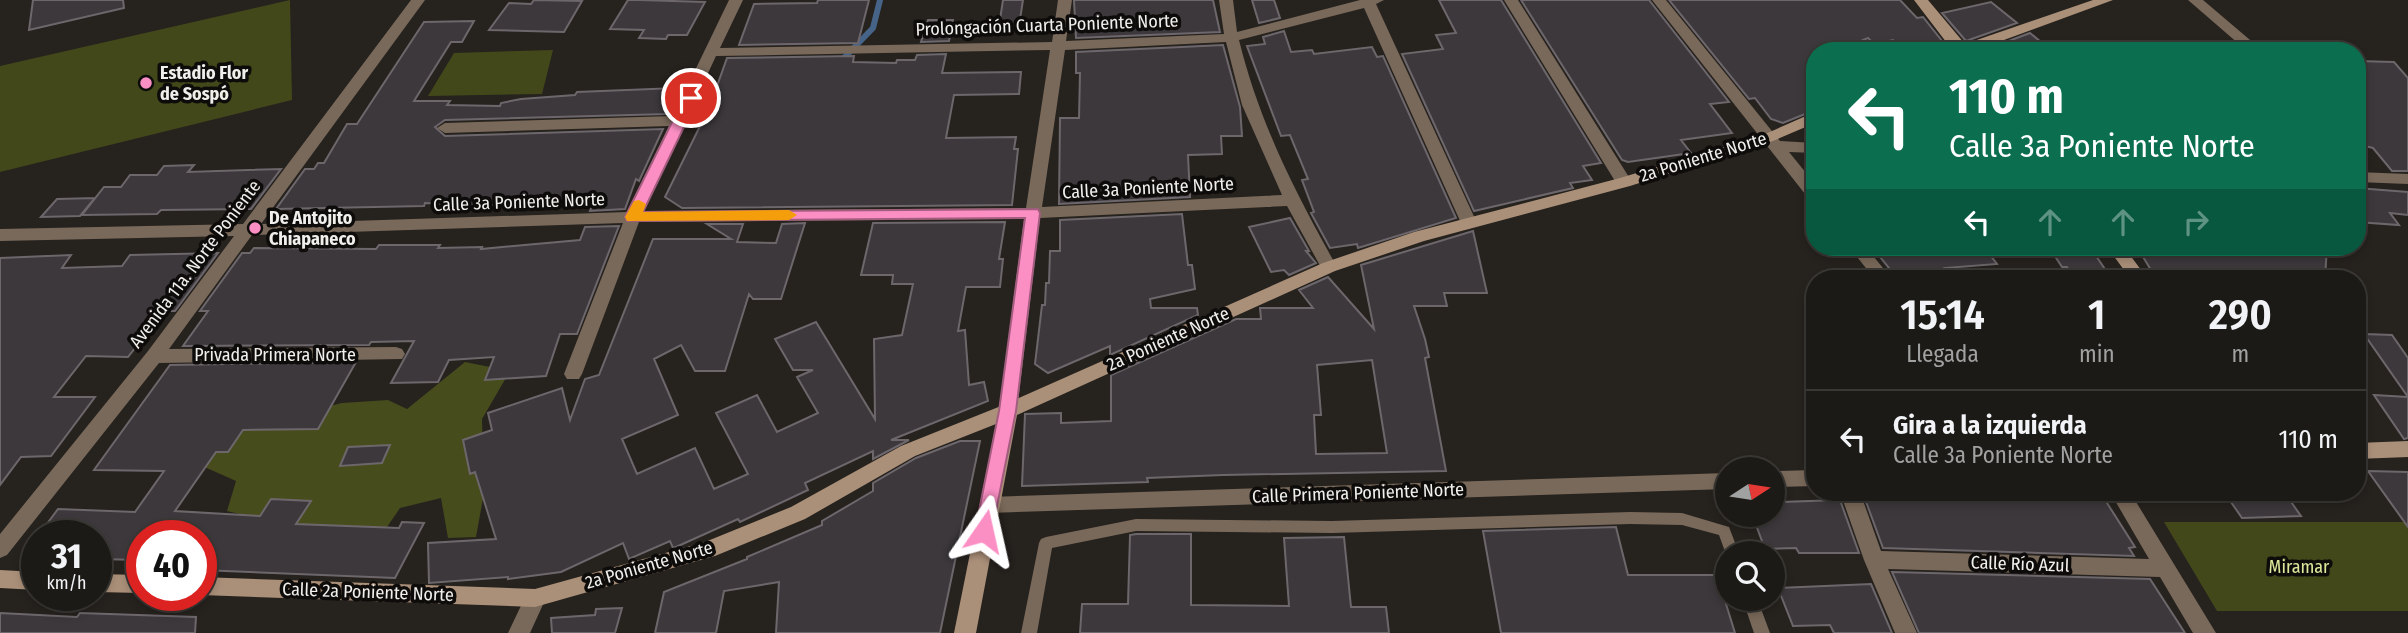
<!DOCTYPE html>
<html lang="es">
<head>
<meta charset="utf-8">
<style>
  :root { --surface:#1c1a16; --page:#292723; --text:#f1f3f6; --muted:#a0a1a1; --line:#3a3835 }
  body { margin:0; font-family:"Fira Sans Condensed",sans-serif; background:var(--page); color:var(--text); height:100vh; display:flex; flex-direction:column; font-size:26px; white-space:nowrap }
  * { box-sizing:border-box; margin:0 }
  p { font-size:23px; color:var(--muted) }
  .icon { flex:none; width:38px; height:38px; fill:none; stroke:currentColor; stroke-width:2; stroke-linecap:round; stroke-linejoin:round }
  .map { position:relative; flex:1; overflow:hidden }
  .side { position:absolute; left:1806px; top:270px; width:560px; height:231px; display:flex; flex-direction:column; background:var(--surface); border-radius:28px; box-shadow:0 4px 10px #0003,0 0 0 2px var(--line) }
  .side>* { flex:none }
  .hud { position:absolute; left:1806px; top:42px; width:560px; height:214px; border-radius:28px; box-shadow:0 4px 10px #0003,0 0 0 2px var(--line); background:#0b6e4f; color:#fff; overflow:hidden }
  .needle { width:46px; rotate:78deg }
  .controls { position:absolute; left:1715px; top:457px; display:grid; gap:14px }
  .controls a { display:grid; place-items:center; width:70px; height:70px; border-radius:50%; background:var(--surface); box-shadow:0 4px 10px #0003,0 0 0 2px var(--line); font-size:35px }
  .speed { position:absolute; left:21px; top:520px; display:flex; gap:14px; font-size:35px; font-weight:700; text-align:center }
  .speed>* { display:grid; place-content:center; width:91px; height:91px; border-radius:50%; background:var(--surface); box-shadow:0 4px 10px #0003,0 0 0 2px var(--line); line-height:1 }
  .speed small { font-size:18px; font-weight:400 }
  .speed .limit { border:10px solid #d22; background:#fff; color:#111 }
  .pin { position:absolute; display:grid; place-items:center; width:60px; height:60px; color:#fff; margin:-30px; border:4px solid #fff; border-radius:50%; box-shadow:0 2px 7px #0007 }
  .me { position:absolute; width:77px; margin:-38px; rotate:11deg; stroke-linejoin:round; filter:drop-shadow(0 0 5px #0008) }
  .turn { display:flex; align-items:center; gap:24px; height:147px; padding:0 28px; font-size:32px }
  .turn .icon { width:91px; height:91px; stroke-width:2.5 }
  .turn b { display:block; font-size:49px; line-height:60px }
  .lanes { display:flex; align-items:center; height:66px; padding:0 28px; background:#0003; justify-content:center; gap:35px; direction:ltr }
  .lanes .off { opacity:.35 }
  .eta { display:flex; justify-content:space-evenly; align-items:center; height:119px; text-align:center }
  .eta b { font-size:42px; font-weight:600; line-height:49px }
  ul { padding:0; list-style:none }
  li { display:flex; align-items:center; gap:21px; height:98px; padding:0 28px; border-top:2px solid var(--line) }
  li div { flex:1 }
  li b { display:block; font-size:26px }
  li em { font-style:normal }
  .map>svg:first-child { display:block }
  .green { fill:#43481a }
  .forest { fill:#474c1d }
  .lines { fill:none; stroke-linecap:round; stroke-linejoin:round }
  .stream { stroke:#466388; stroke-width:6 }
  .building { fill:#3c383c; stroke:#6d676c; stroke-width:2; fill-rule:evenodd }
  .lane { fill:#79695a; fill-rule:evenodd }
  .street { fill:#79695a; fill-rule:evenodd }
  .secondary { fill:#ab9079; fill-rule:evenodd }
  .route { fill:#fb8fc4; stroke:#a35d7f; stroke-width:2 }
  .slow { fill:#f59e0b }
  .poi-dot { fill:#fb8fc4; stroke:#0e0c0a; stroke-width:2.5 }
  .labels { text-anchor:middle; stroke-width:7; stroke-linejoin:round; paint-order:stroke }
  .street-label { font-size:18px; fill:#f1efec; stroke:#0e0c0a }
  .poi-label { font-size:18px; font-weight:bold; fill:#f1efec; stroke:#0e0c0a; text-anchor:start }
  .park-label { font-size:18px; fill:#dde89b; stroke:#0e0c0a }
</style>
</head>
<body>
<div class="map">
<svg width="2408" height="633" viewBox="0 0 2408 633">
  <rect width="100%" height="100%" fill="#26221e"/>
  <path class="green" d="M290 0 292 100 0 172V66Z
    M553 50 542 94 428 96 454 53Z
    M2164 522H2408V611H2217Z"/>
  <path class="forest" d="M465 362 510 371 482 419 484 493 476 537 448 538 441 498 400 508 385 530 347 525 295 568 288 523 214 571 201 562 256 518 227 511 236 481 200 465 238 420 289 416 342 403 388 400 407 409Z"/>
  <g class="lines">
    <path class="stream" d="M840 62 873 28 880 0"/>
  </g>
  <path class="building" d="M33 0H123L124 8 29 30Z
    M534 0 582 1 564 32 489 30 509 3 531 4Z
    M628 0H640L705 2 687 35H668L666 39 639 38 644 30 610 29Z
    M818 0H869L858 43 739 45 754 4 817 3Z
    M1003 0H1023L1019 26H999Z
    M1074 0H1213L1220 32 1076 38Z
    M1252 0H1274L1280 18 1259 23Z
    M1439 0H1501L1601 163 1583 166 1592 180 1570 183 1573 188 1474 211 1402 54 1443 49 1436 35 1456 33Z
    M1521 0H1649L1729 102 1710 104 1732 133 1681 140 1691 153 1628 162 1622 160Z
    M1669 0H1900L1917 18 1923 17 1950 51H1904L1893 40 1874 44 1868 38 1837 51H1815V110L1783 123 1771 119 1755 98 1749 99Z
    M1991 2 2017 23 1966 41 1942 13Z
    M928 20H953L949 41 921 42Z
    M474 21 462 42H451L414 101H450L447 105 500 106 501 103 521 99 575 95 577 92 676 88 668 114 445 120 435 127 445 136 663 129 639 181 636 179 625 209 590 211 593 203 524 206 425 203 424 206 276 209 305 169H314L318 163H324L347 124H357L424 22Z
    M1284 31 1291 52 1312 50 1314 54 1372 47 1377 57 1383 56 1456 218 1358 248 1357 244 1330 248 1311 213 1314 212 1302 180 1308 179 1290 135 1281 136 1247 46 1265 44 1263 37Z
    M2030 33 2052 51H1982Z
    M1223 45 1240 107 1242 136H1221L1222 154 1188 155 1190 197 1059 204 1060 118H1079L1080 73H1076V52Z
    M946 54 942 73 1021 72 1019 94 954 95 946 138 1016 137 1014 149H1018L1012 205 682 208 665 197 706 114H711L717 86 727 58 854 56 853 62 896 63 897 60H915L917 55Z
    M2357 61 2394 62 2408 78V171H2392L2373 148 2357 144Z
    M194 165 188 172 281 169 251 209 161 210 157 214 82 215 104 187H121L130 175H157L164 166Z
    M2357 188 2408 192V215L2390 213 2399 225 2357 222Z
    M95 198 80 216 41 217 57 199Z
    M1182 214 1188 265H1192L1195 289 1150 299 1151 308H1197L1198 315 1110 355V346L1048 373 1035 364 1042 305H1045L1046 283H1049L1050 251H1060V220Z
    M1290 218 1309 251H1306L1316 263 1289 275 1284 270 1271 272 1249 227Z
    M1005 222 999 259H1003L1000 287H966L958 331 965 330 969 385 984 382 988 401 891 440H909L873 459V451L805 483 808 490 740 522 738 519 676 547 673 548 670 541 629 559 623 543 561 572 508 579V577L429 583 428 543 496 539 475 472 470 474 463 440 492 430 488 413 562 388 570 420 585 379 599 375 653 239H731L707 224H743L737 242 776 243 782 224 805 223 781 299H753L749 294 725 371H695L681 345 654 359 678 415 622 439 637 474 695 448 714 489 748 474 716 413 757 395 777 432 818 413 797 377 813 370H793L775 339 816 322 875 419 874 339 902 335 913 284H892L893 275H861L873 223Z
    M619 226 577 334H560L546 376 485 380 494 357 449 360 438 382 391 383 414 341 371 342 369 345 183 346 208 311H200L242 253H250L254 248 376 249 379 245H440L438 248 482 247 481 249 580 240 585 227Z
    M1473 231 1487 293H1444L1447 306H1414L1425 339 1429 357 1425 358 1446 471 1223 475 1147 478 1148 482 1022 486 1025 414 1061 413V423L1111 421V375L1236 319H1261L1260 308H1313L1299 290 1328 277 1374 329 1361 265ZM1372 360 1387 453 1316 454 1314 415H1321L1317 365Z
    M1872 247H1984L1997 264 1945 268 1954 278H1897Z
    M2049 247H2090L2111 278H2074L2067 267H2062Z
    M2137 247H2327L2325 278H2250L2151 270Z
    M218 253 175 311H164L128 357 86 356 54 397H95L51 456 21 457 0 485V258L71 255 62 268 122 266 130 255Z
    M2364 334 2392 335 2408 358V397Z
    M356 362 318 429 243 430 228 452H216L175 511 260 516 271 499 311 501 296 524 399 528 402 522 424 523 395 578 201 570V536H142V560L96 559V536H38L58 509 135 512 164 471 94 470 170 365Z
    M2374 395 2408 397V438L2404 439Z
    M960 441H980L940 633H776L779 582 724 591 716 633H655L664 592 747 559V557L822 525V521L873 491V483L916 458Z
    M390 445 382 463 340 466 348 447Z
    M2368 471 2408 472V527Z
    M2100 492 2135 547 2129 548 2134 556 1883 548 1865 499 1928 495Z
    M2224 492H2284L2301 516 2242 518Z
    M1840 500 1859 553H1799L1796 548 1765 549 1756 525H1763L1759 514H1773V505L1782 504 1781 502Z
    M1616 527 1628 575H1717L1735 633H1501L1483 531Z
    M1136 534H1191V605L1289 606 1284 538 1344 537 1351 607H1386L1389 633H1080L1082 604H1128L1130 535Z
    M1892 572 2150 579 2185 633H1919Z
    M1871 584 1892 633H1834L1830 625 1793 626 1778 588Z
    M622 608 615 633H552L551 618 595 615 596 609Z
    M0 613 77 617 80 613 196 617 195 633H0Z"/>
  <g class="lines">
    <path class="lane" d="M1630 512 1682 513 1729 527 1739 553H1727V557L1719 535 1682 525 1630 524 1332 533 1136 531 1052 548 1037 633H1021L1039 543 1041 539 1046 537 1136 519 1332 521Z
      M1742 598H1757L1770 633H1754Z"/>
    <path class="street" d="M411 0H425L261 224 627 212 669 126 445 133 437 128 445 123 673 116 729 0H743L720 48 1052 42 1058 0H1072L1066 41 1224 34 1219 0H1233L1237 32 1360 0H1384L1376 4 1477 223 1469 229 1461 223 1364 8 1239 40C1259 122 1296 194 1337 267L1335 271H1323L1287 206 1040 218 1017 411 1015 416 1008 418 1001 416 999 411 1024 219 639 222 582 374 579 379H567L564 374 623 223 252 235 169 349 396 347 402 349 405 354 402 359 159 363 7 555 0 558V534L148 351 234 236 0 241V229L243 224ZM1226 42 1242 105 1282 195 1042 207 1065 50ZM1050 50 1026 208 644 211 716 56Z
      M1504 0H1518L1632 182 1630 186H1618Z
      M1652 0H1666L1780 141 1815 143V153L1789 152 1815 184V200L1809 199Z
      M2188 0H2203L2263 51H2247Z
      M2357 172 2408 174V184L2357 182Z
      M1849 247H1866L1891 278H1874Z
      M1815 470V486L1773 487V471Z
      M1727 473V489L989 513 982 511 979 505 982 499 989 497Z
      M1840 492H1860L1881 551 2149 559 2110 492H2130L2216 633H2193L2160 577 1888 569 1917 633H1895L1864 560Z
      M535 589 542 591 546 598 530 633H508L528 591Z"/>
    <path class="secondary" d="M1914 0H1928L1965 44 2093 0H2113L1974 51H1953Z
      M1815 112V123L1773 141 1630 186 1424 241 1335 271 1017 415 976 633H954L996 424 915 456 805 519 715 556 535 607 201 595V577L535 589 705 542 791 507 901 446 1001 406 1323 263 1414 232 1620 178 1763 135Z
      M2107 247H2124L2147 278H2130Z
      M2408 441V457L2357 459V443Z
      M0 570 37 572V590L0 588Z
      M96 574 142 575V593L96 592Z"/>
  </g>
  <path class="route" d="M691 94 698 98 643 212 1038 209 1040 213 1016 411 991 536 984 539 978 536 975 531 999 411 1025 218 627 221 625 217 684 98Z"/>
  <path class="slow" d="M639 200 646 204 643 212 789 210 797 215 789 220 627 221 625 217 634 201Z"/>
  <g class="poi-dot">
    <circle cx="146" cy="83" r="7"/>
    <circle cx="255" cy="228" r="7"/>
  </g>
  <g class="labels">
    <g class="street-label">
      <text transform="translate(1047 25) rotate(-2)" y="6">Prolongación Cuarta Poniente Norte</text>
      <text transform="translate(1703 157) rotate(-17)" y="6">2a Poniente Norte</text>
      <text transform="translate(1148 188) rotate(-3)" y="6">Calle 3a Poniente Norte</text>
      <text transform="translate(519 202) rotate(-2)" y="6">Calle 3a Poniente Norte</text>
      <text transform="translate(195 264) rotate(-53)" y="6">Avenida 11a. Norte Poniente</text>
      <text transform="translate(1168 339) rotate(-24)" y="6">2a Poniente Norte</text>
      <text x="275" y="361">Privada Primera Norte</text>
      <text transform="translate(1358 493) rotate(-2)" y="6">Calle Primera Poniente Norte</text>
      <text transform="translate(2020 564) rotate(2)" y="6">Calle Río Azul</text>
      <text transform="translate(649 565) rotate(-16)" y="6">2a Poniente Norte</text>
      <text transform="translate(368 592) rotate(2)" y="6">Calle 2a Poniente Norte</text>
    </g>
    <g class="poi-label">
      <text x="160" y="79">Estadio Flor<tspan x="160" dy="21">de Sospó</tspan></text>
      <text x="269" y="224">De Antojito<tspan x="269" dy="21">Chiapaneco</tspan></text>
    </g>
    <g class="park-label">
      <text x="2299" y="573">Miramar</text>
    </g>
  </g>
</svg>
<div class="controls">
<a><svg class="needle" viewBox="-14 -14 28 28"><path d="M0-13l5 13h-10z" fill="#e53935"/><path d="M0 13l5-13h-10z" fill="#a0a1a1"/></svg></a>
<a><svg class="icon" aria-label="search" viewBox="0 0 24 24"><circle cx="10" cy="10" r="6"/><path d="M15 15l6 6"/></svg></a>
</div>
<div class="speed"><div>31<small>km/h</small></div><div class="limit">40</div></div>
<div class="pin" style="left:691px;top:98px;background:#d93025"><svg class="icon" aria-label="arrive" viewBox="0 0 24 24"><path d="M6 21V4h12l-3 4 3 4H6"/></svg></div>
<svg class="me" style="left:984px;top:531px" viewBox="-20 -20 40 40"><path d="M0-17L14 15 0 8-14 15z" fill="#fb8fc4" stroke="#fff" stroke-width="4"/></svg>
<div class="hud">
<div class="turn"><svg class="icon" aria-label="left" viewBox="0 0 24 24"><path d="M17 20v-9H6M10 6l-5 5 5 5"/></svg><div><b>110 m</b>Calle 3a Poniente Norte</div></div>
<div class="lanes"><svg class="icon" aria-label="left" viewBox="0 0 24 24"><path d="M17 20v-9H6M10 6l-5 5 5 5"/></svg><svg class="icon off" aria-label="ahead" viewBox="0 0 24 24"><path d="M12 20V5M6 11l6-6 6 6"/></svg><svg class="icon off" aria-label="ahead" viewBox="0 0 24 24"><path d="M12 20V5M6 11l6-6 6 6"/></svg><svg class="icon off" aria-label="right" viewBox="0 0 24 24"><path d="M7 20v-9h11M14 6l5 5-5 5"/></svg></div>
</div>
<section class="side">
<div class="eta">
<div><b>15:14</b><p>Llegada</p></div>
<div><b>1</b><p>min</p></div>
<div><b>290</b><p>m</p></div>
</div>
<ul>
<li><svg class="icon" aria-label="left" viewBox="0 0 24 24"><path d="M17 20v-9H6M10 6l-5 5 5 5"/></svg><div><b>Gira a la izquierda</b><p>Calle 3a Poniente Norte</p></div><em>110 m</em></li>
</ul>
</section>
</div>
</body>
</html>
